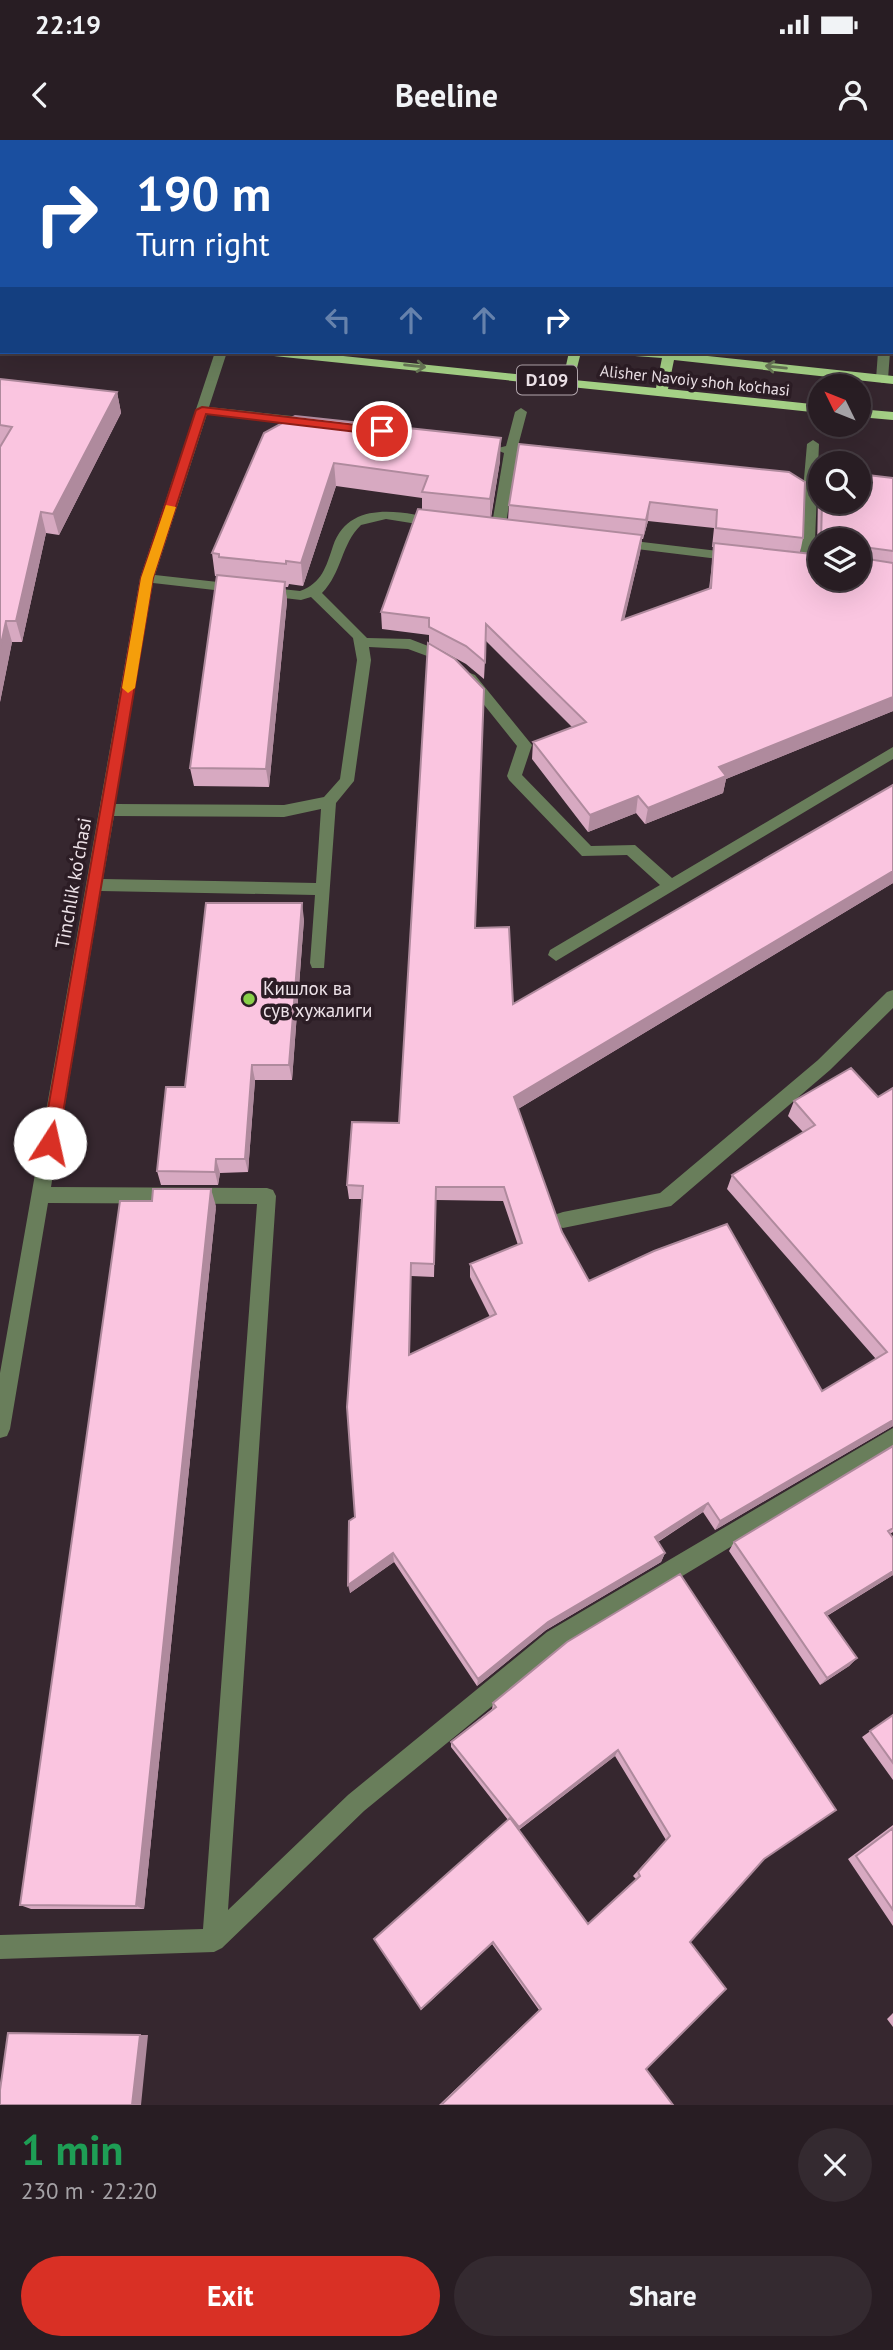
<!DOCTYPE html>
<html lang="en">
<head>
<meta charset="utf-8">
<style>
  :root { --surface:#281d23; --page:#342a30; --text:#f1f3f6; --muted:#a5a2a6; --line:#443b41; --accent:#d93025 }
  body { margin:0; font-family:"PT Sans",sans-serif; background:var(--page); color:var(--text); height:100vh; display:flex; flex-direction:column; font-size:26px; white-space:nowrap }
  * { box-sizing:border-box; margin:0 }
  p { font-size:23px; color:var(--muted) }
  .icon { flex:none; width:38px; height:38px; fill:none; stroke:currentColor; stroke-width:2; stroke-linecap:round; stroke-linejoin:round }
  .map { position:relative; height:1965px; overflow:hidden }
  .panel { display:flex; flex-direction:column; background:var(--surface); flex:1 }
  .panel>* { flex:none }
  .top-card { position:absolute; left:0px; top:0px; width:894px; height:214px; box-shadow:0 7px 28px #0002,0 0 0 2px var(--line); background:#1a4fa0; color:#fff; overflow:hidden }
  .needle { width:46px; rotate:313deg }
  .fabs { position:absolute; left:808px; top:234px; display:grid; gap:14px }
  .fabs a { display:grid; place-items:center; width:63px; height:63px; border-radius:50%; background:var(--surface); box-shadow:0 7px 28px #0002,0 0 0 2px var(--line); font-size:35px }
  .pin { position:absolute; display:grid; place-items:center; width:60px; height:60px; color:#fff; margin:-30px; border:4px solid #fff; border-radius:50%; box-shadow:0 2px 7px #0007 }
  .me { position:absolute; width:77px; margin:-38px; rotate:10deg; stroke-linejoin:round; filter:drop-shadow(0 0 5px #0008) }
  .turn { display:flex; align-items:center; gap:24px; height:147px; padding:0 21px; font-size:32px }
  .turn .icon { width:91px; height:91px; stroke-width:2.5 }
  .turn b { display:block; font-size:49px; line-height:60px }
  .lanes { display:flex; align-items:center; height:66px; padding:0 21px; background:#0003; justify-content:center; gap:35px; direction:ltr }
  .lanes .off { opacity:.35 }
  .round { display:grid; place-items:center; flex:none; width:74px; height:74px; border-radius:37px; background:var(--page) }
  .overview { display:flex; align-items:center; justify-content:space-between; height:119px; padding:0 21px }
  h1 { font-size:42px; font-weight:700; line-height:52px; color:#1e9e55 }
  .primary-button { display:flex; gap:14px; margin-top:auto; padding:14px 21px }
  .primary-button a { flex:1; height:80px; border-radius:42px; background:var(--accent); color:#fff; font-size:28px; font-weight:700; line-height:80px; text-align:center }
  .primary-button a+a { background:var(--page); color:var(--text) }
  .status { display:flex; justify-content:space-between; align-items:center; height:49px; padding:0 35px; background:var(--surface); direction:ltr }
  .status svg { height:19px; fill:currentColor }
  header { display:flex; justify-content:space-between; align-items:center; height:91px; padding:0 21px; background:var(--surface); font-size:32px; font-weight:700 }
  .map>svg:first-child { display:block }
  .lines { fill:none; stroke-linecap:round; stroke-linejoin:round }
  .minor { fill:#697e5b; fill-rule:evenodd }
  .major { fill:#a5d186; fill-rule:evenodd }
  .wall { fill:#d7a9c1; fill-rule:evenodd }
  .shaded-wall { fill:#af8a9d }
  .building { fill:#fac5e0; stroke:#af8a9d; stroke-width:2; fill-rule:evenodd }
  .oneway { stroke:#687756 }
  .route { fill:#d93025; stroke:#8d1f18; stroke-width:2 }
  .slow { fill:#f59e0b }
  .poi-dot { fill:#88cf49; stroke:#2c1d25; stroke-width:2.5 }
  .labels { text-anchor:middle; stroke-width:7; stroke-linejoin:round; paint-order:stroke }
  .far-street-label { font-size:16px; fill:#ede2e8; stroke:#2c1d25 }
  .shield { fill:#2c1d25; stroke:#b3a7ae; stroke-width:2 }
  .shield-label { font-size:18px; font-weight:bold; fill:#ede2e8 }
  .street-label { font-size:19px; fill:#ede2e8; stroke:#2c1d25 }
  .poi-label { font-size:19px; fill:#ede2e8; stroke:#2c1d25; text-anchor:start }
</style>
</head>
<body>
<div class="status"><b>22:19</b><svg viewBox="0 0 49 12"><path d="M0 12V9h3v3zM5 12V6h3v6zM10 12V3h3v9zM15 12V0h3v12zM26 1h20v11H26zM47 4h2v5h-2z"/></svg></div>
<header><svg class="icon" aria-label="back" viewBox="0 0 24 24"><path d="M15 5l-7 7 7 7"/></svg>Beeline<svg class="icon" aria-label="person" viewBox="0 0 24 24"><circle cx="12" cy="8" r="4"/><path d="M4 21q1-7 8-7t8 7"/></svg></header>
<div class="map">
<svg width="893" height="1965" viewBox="0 0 893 1965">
  <rect width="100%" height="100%" fill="#36272f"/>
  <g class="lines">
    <path class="minor" d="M171 0H181L182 2H172Z
      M320 0H330L319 2Z
      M0 79H2V85H0Z
      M215 212H227L209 267 310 278 316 282 310 286 207 274 155 435 300 451C322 443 326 427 333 406 349 359 402 371 441 380L443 383 436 387 386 379 361 385C341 404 342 433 322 453L367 498 410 499 454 516 456 519 449 524 408 509 369 507 371 520 354 641 336 663 324 828H312L310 823 315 755 101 751 51 1047 267 1048 273 1050 276 1056 228 1770 348 1655 547 1492 893 1288V1309L563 1508 364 1671 222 1808 214 1812 0 1819V1795L203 1789 257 1064 48 1063 10 1289 7 1296 0 1298V1233L140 438ZM153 443 301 460 311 457 353 498 357 520 340 639 324 657 284 665 115 664ZM321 669 316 743 103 739 114 676 284 677Z
      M878 212H890L888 239 882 243 876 239Z
      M521 268 527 272 518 306 540 305 546 309 540 313 517 314 505 390 498 394 491 390 504 313 494 309 506 306 515 272Z
      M813 300 819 304 814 425 807 429 800 425 803 361 780 344 786 340 803 350 807 304Z
      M617 399 735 413 742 417 735 421 612 406V400Z
      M470 533 475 535 532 605 522 635 591 706 635 705 672 738 893 607V619L556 821 548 815 550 810 660 745 627 715 582 716 509 640 507 636 517 606 465 541 463 538Z
      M893 850V868L830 930 671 1066 563 1088 557 1086 554 1080 557 1074 563 1072 660 1053 818 920 887 852Z"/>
    <path class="major" d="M0 147H2V153H0Z
      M0 180H2V186H0Z
      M268 212H305L563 239 569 212H581L574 240 656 248 662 218 635 216 629 212H670L893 236V244L674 220 668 249 821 265V273L274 216Z
      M859 269 893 272V280L859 277Z"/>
  </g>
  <path class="wall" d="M0 18H2V75L0 74Z
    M0 239 117 252 121 273 59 395 46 393 22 502H12L0 562Z
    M264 293 500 321 491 378 508 380 509 365 519 304 803 398 800 413 817 414 818 354 821 344V362H859L893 338V571L726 639 723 653 645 684 636 673 588 692 532 619 533 602 572 587 486 501 484 539 466 524 437 508 476 788 513 864 893 645V743L518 969 562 1092 589 1141 822 1251 876 1219 727 1049 732 1035 803 992 788 976 794 961 878 957 893 948V1286L715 1390 703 1372 658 1402 665 1413 661 1422 546 1490 477 1546 394 1422 350 1453 355 1377 362 1059H349L347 1045 399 983 429 504V495L382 489 381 472 422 370V358L336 346 303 446 289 444 288 447H285L287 461 269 647 194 646 190 628 217 436H215L212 413ZM648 381 714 388 712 407H714L709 449 624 479 640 413 642 399H643ZM821 401H859L821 439ZM436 1060 503 1061 518 1105 470 1124V1137L490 1177 410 1214 411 1136 434 1137Z
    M304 779 292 940H255L248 1032 220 1033 218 1045H161L157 1031 185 947Z
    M216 1066 144 1769H31L20 1765Z
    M893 1306V1392L890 1394 893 1398V1435L827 1476 857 1518 849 1526 820 1545 729 1411 734 1402Z
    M567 1502 764 1719 690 1802 646 1929 673 1965H439L539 1870 492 1804 421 1870 508 1680 451 1607V1602L492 1569 493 1563ZM615 1616 666 1700 633 1736 636 1739 588 1784 519 1690Z
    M893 1575V1640L862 1597Z
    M893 1685V1786L848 1719Z
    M893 1873V1887L887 1879Z"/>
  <path class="shaded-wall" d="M115 0H133L132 2H114Z
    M117 252 121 273 59 395 53 374Z
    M501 298 500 321 490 382V359Z
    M334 323 336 346 303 446 301 423Z
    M650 362 648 381 643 399 646 380Z
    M41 372 46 393 22 502 16 481Z
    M642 395 640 413 620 498 622 480Z
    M285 442 287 461 269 647 266 629Z
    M6 481 12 502 0 562V509Z
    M893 557V571L726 639 723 653 645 684 648 668 719 627Z
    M638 656 636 673 588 692 590 675Z
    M893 731V743L513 972 514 957Z
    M302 763 304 779 292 940 289 925Z
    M252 925 255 940 248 1032 245 1019Z
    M216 1019 220 1033 218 1045 215 1032Z
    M211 1049 216 1066 144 1769 136 1766Z
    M893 1280V1286L715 1390 720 1381Z
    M708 1363 703 1372 651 1406 655 1397Z
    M393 1413 394 1422 350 1453 348 1445Z
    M665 1413 661 1422 546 1490 477 1546 478 1539 548 1482Z
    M893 1431V1435L818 1481 825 1473Z
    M857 1518 849 1526 820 1545 827 1538Z
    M618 1610 615 1616 517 1691 519 1687Z
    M493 1802 421 1870V1869Z
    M140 1895H148L141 1965H132Z"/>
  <path class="building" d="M47 0H115L114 2H46Z
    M193 0H318V2H195Z
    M382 0H893V127L892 2H382Z
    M0 18H2V53L0 52Z
    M0 239 117 252 53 374 41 372 16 481H6L0 509V307L12 287 0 285Z
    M295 276 501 298 490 359 422 352 428 336 334 323 301 423 286 421V424L219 417V414L212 413 264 293Z
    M519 304 789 332 805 342 803 398 716 388 717 370 650 362 646 380 509 365Z
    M859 334 893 338V411L864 407 861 418 893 423V557L719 627 726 636 648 668 638 656 590 675 533 602 586 582 486 484 485 522 466 506 429 487V478L381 472 418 369 642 395 622 480 711 448 714 403 821 415V439H859V401H821L822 362H859Z
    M217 435 285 442 266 629 190 628Z
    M428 503 455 519 484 549 475 788 509 787 513 864 893 645V731L514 957 562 1092 589 1141 654 1111 727 1084 822 1251 887 1212 732 1035 815 985 794 961 851 928 878 957 893 948V1280L720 1381 708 1363 655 1397 665 1413 548 1482 478 1539 393 1413 348 1445 349 1381 355 1377 347 1267 363 1046 347 1045 352 982 399 983ZM436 1047H504L522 1103 470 1124 496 1174 409 1215 411 1123 434 1124Z
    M206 763H302L289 925H252L245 1019H216L215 1032 157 1031 166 947H185Z
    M153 1049H211L136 1766 20 1765 120 1061H152Z
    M893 1306V1388L888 1391 893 1398V1431L825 1473 857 1518 827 1538 734 1402Z
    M680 1434 836 1670 764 1719 690 1802 726 1849 646 1929 673 1965H441L541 1869 493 1802 421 1869 374 1799 510 1678 588 1784 640 1736 638 1732 670 1696 618 1610 519 1687 451 1602 496 1567 493 1563 567 1502Z
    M893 1575V1623L870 1591Z
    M893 1688V1770L856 1716Z
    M8 1893 140 1895 132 1965H0V1950Z"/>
  <defs><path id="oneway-shaft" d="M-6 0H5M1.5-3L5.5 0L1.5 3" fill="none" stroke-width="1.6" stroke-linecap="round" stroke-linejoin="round" transform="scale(1.75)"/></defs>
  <g class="oneway">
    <use href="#oneway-shaft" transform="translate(415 226) rotate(6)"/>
    <use href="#oneway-shaft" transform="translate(776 227) rotate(-174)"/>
  </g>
  <path class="route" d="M202 267 382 288 388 291 382 295 206 274 153 438 58 1003 50 1010 42 1003 141 438 196 270Z"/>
  <path class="slow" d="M166 365 176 367 153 438 135 548 128 553 122 548 141 438Z"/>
  <circle class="poi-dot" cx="249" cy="859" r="7"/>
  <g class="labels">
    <g class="far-street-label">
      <text transform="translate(695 240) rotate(6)" y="6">Alisher Navoiy shoh ko'chasi</text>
    </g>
    <rect class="shield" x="517" y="225.5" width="60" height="29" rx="5"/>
    <g class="shield-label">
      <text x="547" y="246">D109</text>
    </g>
    <g class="street-label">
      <text transform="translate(73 743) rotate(-80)" y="7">Tinchlik kо‘chasi</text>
    </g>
    <g class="poi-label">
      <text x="263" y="855">Кишлок ва<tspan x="263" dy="22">сув хужалиги</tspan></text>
    </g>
  </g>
</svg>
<div class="fabs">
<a><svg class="needle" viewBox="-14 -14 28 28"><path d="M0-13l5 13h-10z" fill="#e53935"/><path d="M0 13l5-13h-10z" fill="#a5a2a6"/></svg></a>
<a><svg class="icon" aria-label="search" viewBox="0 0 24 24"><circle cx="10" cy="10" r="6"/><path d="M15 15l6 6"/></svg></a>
<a><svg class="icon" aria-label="layers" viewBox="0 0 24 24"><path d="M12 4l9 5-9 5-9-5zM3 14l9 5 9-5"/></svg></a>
</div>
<div class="pin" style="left:382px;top:291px;background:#d93025"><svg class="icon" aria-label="arrive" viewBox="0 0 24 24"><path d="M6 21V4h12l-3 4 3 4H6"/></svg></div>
<svg class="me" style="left:50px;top:1003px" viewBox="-20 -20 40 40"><circle r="19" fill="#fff"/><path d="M0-13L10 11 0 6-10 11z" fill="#d93025"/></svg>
<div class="top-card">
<div class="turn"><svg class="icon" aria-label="right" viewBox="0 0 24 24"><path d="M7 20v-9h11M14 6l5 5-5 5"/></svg><div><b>190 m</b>Turn right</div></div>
<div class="lanes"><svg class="icon off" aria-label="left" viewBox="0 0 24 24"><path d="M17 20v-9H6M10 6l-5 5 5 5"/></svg><svg class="icon off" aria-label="ahead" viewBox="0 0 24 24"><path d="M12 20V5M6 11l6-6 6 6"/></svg><svg class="icon off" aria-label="ahead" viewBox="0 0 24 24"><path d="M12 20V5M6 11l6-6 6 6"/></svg><svg class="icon" aria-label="right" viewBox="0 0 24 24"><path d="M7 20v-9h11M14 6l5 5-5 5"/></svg></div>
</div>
</div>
<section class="panel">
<div class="overview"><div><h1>1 min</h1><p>230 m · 22:20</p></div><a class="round"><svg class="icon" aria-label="close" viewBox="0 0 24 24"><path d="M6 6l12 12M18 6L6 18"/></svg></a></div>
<div class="primary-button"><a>Exit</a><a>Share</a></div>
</section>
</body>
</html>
